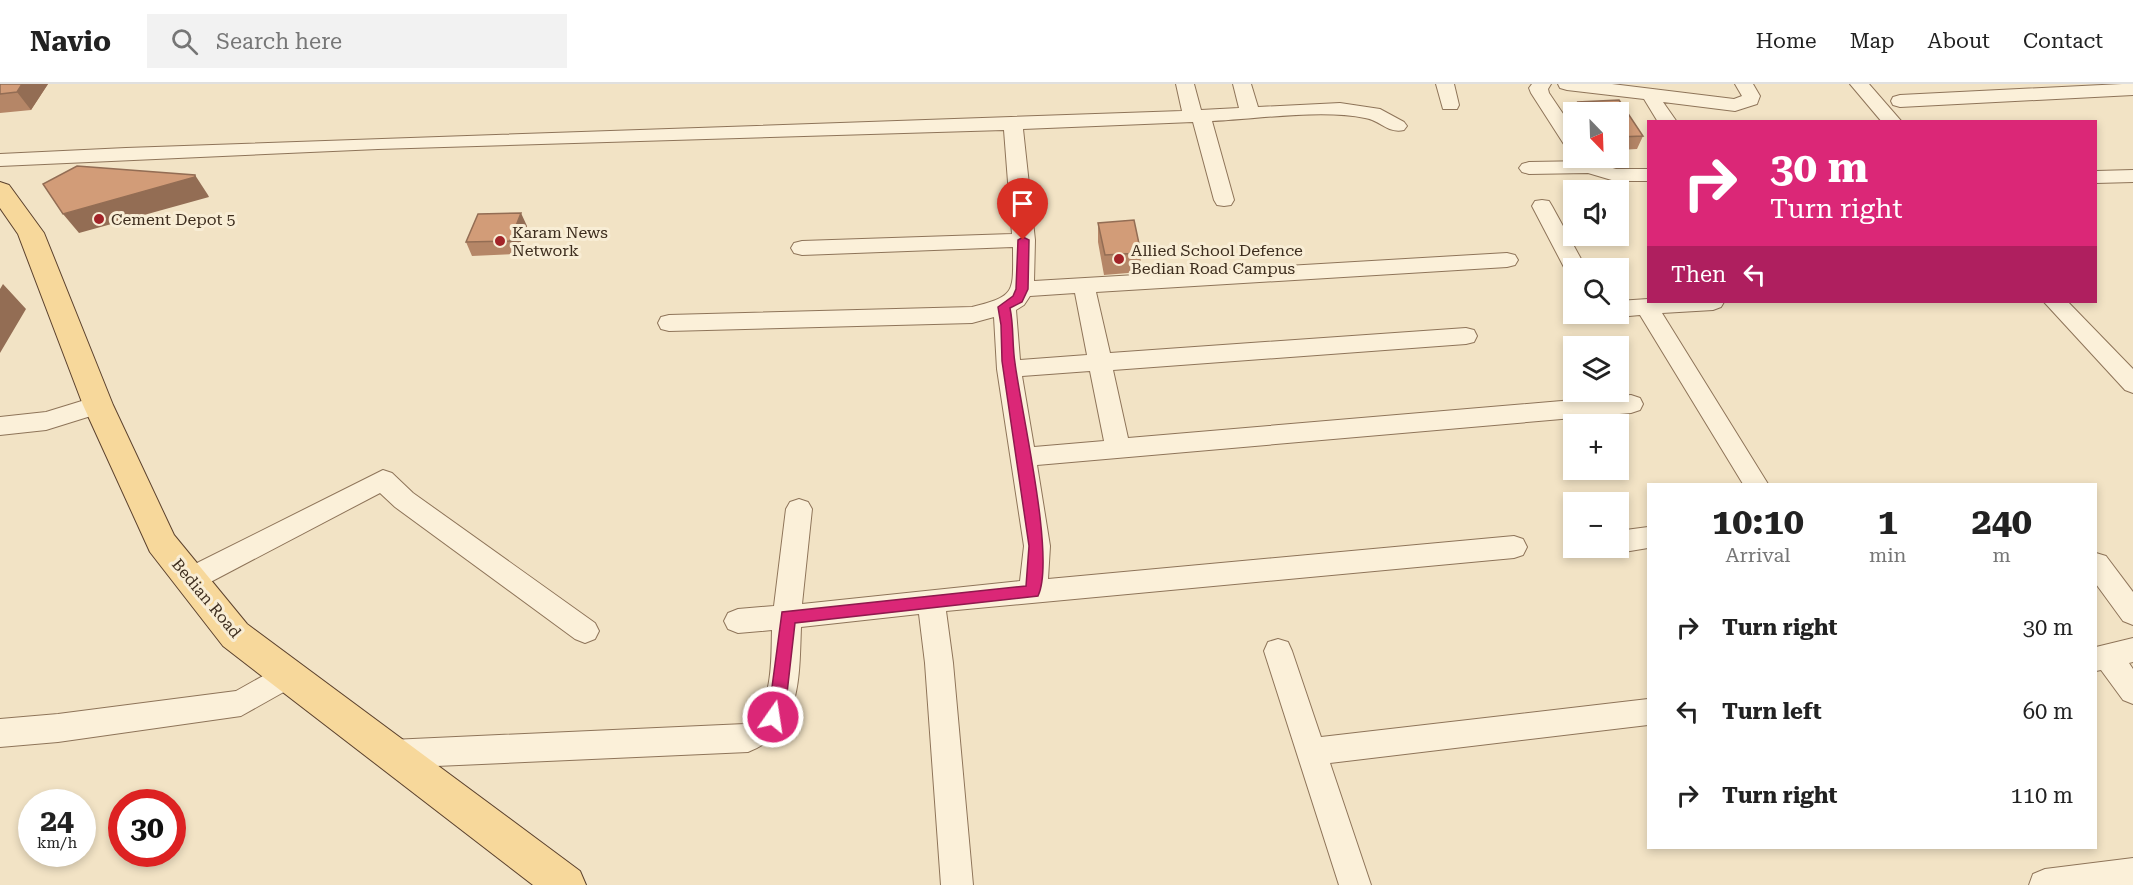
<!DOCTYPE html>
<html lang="en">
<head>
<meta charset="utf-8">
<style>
  :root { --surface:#fff; --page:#f2f2f2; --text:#222; --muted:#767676; --line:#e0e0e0 }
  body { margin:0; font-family:"Roboto Serif",serif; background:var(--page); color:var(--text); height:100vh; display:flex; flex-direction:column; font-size:22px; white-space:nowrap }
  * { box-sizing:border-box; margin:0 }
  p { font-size:20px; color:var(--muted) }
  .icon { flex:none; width:33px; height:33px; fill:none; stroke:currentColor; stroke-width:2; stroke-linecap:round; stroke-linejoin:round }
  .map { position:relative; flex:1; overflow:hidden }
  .drawer { position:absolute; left:1647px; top:399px; width:450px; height:366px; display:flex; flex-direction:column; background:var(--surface); border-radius:0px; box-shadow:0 3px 9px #0003 }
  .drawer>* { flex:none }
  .guide { position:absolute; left:1647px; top:36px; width:450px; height:183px; border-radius:0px; box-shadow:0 3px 9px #0003; background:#db2777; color:#fff; overflow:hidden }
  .needle { width:39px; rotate:157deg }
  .tools { position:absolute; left:1563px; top:18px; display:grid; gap:12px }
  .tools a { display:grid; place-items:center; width:66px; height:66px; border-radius:0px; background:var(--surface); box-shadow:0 3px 9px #0003; font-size:30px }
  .speed { position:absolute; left:18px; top:705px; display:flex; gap:12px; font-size:30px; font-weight:700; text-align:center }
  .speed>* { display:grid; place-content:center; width:78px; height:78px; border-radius:50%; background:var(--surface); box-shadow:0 3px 9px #0003; line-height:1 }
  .speed small { font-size:15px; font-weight:400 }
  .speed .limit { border:9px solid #d22; background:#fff; color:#111 }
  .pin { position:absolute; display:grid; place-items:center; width:51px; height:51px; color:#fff; margin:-62px -26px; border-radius:50% 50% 50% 0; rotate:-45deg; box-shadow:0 0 6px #0007 }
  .pin .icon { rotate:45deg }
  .me { position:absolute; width:66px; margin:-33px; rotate:13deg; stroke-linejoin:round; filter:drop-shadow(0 0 4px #0008) }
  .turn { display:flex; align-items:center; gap:21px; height:126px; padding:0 24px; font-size:27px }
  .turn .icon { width:78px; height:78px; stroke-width:2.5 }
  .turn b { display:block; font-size:42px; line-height:51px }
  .then { display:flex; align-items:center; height:57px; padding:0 24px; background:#0003; gap:12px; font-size:22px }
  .eta { display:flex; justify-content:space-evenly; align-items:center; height:102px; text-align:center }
  .eta b { font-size:36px; font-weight:700; line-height:42px }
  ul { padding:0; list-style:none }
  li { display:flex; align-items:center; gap:18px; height:84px; padding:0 24px }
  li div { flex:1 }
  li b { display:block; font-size:22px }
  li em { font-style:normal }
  header { display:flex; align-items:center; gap:36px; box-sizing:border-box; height:84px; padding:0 30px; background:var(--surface); border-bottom:2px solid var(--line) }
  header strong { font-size:28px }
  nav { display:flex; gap:33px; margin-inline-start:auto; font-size:21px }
  .search { width:420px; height:54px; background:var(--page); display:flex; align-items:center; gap:15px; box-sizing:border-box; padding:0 21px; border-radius:0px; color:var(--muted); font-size:22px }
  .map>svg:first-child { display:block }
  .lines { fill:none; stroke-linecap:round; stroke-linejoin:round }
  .minor-casing { stroke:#8e7459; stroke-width:2 }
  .major-casing { stroke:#5c422e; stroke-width:2 }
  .minor { fill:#fbf0d9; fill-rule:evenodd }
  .major { fill:#f7d89b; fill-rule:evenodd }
  .wall { fill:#b58667 }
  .shaded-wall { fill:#936d54 }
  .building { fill:#d29c78; stroke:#936d54; stroke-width:1.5 }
  .route { fill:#db2777; stroke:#8e194d; stroke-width:1.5 }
  .poi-dot { fill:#a22428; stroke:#f8edd5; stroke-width:2 }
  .labels { text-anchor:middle; stroke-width:6; stroke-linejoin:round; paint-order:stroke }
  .poi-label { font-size:16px; fill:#3d2d1e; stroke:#f8edd5; text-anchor:start }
  .street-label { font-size:16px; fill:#3d2d1e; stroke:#f8edd5 }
</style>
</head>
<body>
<header>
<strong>Navio</strong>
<div class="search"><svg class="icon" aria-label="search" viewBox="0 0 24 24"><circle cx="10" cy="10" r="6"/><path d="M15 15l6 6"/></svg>Search here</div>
<nav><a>Home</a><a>Map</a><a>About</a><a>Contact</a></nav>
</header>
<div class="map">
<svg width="2133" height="801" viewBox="0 0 2133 801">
  <rect width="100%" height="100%" fill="#f2e3c5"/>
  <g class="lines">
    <defs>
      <path id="minor" d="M1176 0H1194L1201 26 1239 24 1233 0H1251L1258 23 1340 19 1380 25 1404 38 1407 42 1404 46C1388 50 1380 36 1365 34 1322 25 1257 35 1212 37L1234 116 1231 121 1224 122 1217 121 1214 116 1193 38 1023 45 1035 156 1034 197 1507 169 1515 171 1518 176 1515 181 1507 183 1096 208 1110 269 1466 244 1474 246 1477 252 1474 258 1466 260 1113 286 1128 354 1631 311 1640 314 1643 320 1640 326 1631 329 1037 381 1050 462 1048 495 1514 452 1523 455 1527 463 1523 471 1514 474 946 527 953 579 973 801H941L925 579 919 530 801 543C799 593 802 647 748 668L391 684 380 680 376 670 380 660 391 656 745 640C774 622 771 577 772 546L738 549 728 545 724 537 728 529 738 525 774 522 786 425 790 418 799 415 808 418 812 425 802 520 1020 497 1024 462 997 285 994 233 972 239 669 247 661 245 658 239 661 233 669 231 972 223C1017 212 1013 208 1013 163L802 171 794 169 791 164 794 159 802 157 1012 150 1004 46 378 65 0 82V70L126 64 1182 27ZM1075 209 1087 271 1020 276 1016 226 1024 221 1030 212ZM1090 287 1104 357 1034 363 1022 292Z
        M1436 0H1454L1459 21 1457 25H1443Z
        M1532 0H1551L1548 5 1549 9 1574 46V67L1567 65 1531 9 1529 4Z
        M1558 0H1612L1734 15 1742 12 1735 0H1753L1760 12 1757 20 1735 27 1663 18 1677 38H1658L1644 15 1567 6 1560 4Z
        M1850 0H1869L1902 38H1882Z
        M2122 0H2133V11L1900 23 1893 21 1891 17 1893 13 1900 11Z
        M1589 77 1616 85H1648V97H1615L1588 89 1529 90 1522 88 1519 84 1522 80 1529 78Z
        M2133 86V98L2096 99V87Z
        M1542 116 1549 117 1552 122 1586 184H1574V191L1567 189 1532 122 1535 117Z
        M1648 215V218H1724L1721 223 1713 226 1662 229 1768 400H1743L1640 231 1618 233 1610 230H1618V217Z
        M2044 218H2068L2133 285V309L2125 306Z
        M98 312 107 315 110 321 107 327 46 346 0 351V333L46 328Z
        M383 386 392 389 413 409 595 539 599 547 595 555 585 559 575 555 395 423 380 409 201 503 191 506 181 503 177 495 181 487Z
        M1648 443V464L1618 469 1609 466 1608 464H1618V447Z
        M2096 469 2106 472 2133 508V541L2123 537 2096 500Z
        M2133 554V578L2129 579 2133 585V620L2123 616 2101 586 2096 587V563Z
        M1278 555 1288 558 1292 567 1321 653 1648 615V641L1330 679 1371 801H1339L1264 567 1268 558Z
        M288 578 298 582 302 591 298 600 241 632 58 658 0 663V635L58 630 236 607Z
        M2133 774V801H2029L2033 790 2045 785Z"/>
      <path id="major" d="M0 98 9 101 44 149 113 321 174 451 247 540 580 787 586 801H533L223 562 150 468 83 321 18 150 0 124Z"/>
    </defs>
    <use href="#minor" class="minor-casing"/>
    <use href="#major" class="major-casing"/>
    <use href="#minor" class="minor"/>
    <use href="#major" class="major"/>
  </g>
  <path class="wall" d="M0 0H48L31 26 0 29Z
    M1619 16 1643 52 1637 65 1618 66V28H1574L1578 18Z
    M1098 139 1141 169 1140 188 1104 191 1098 158Z
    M527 142 516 170 472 172 466 158Z"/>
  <path class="shaded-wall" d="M22 0H48L31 26 17 8Z
    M195 91 208 111 209 113 79 149 63 130Z
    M521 129 527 142 516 170 510 157Z
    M3 200 26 225 0 269V205Z"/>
  <path class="building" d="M0 0H22L17 8 0 10Z
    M1619 16 1643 52 1618 53V28H1585L1578 18Z
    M77 82 195 91V93L63 130 43 100Z
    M521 129 510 157 466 158 478 130Z
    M1134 136 1141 169 1105 171 1098 139Z"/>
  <path class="route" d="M1023 153 1029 156 1028 205 1022 218 1010 224C1014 243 1012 261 1015 279 1021 327 1056 475 1038 512L795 539 786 618 779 638 773 640 768 638 765 633 770 618 782 528 1026 502 1029 462 1002 277 1001 241 998 223 1013 212 1016 205 1018 156Z"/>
  <g class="poi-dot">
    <circle cx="99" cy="135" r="6"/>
    <circle cx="500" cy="157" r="6"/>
    <circle cx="1119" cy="175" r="6"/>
  </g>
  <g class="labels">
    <g class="poi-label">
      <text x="111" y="141">Cement Depot 5</text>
      <text x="512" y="154">Karam News<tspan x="512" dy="18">Network</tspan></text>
      <text x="1131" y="172">Allied School Defence<tspan x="1131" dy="18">Bedian Road Campus</tspan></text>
    </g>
    <g class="street-label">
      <text transform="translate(207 514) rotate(50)" y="6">Bedian Road</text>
    </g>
  </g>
</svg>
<div class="tools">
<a><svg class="needle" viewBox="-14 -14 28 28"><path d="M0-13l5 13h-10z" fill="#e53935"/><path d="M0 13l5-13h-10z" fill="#767676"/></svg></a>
<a><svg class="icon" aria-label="sound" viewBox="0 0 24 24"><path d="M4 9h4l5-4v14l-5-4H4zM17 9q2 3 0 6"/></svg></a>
<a><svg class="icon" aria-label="search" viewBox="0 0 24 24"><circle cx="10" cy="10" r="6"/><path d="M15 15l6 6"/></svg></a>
<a><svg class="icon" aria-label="layers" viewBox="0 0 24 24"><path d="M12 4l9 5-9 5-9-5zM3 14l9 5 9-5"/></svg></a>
<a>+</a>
<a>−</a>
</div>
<div class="speed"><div>24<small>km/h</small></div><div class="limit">30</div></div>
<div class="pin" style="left:1023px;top:156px;background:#d93025"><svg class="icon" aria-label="arrive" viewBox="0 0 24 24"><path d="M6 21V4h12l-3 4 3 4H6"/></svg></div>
<svg class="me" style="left:773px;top:633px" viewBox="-20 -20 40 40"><circle r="17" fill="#db2777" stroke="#fff" stroke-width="3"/><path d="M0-11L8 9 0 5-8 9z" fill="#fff"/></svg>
<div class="guide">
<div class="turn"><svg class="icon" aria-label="right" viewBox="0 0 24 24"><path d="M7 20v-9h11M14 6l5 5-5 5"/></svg><div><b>30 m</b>Turn right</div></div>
<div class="then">Then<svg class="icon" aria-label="left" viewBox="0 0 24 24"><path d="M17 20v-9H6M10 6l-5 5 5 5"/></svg></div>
</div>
<section class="drawer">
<div class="eta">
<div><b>10:10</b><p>Arrival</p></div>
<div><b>1</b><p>min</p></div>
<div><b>240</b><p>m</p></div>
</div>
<ul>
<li><svg class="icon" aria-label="right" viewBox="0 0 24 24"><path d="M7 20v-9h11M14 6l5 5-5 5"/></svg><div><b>Turn right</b></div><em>30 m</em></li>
<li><svg class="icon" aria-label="left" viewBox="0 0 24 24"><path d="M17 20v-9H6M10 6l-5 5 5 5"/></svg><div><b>Turn left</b></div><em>60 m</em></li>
<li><svg class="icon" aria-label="right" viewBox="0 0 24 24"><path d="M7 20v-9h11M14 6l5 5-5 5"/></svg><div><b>Turn right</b></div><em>110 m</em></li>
</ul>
</section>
</div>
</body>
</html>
